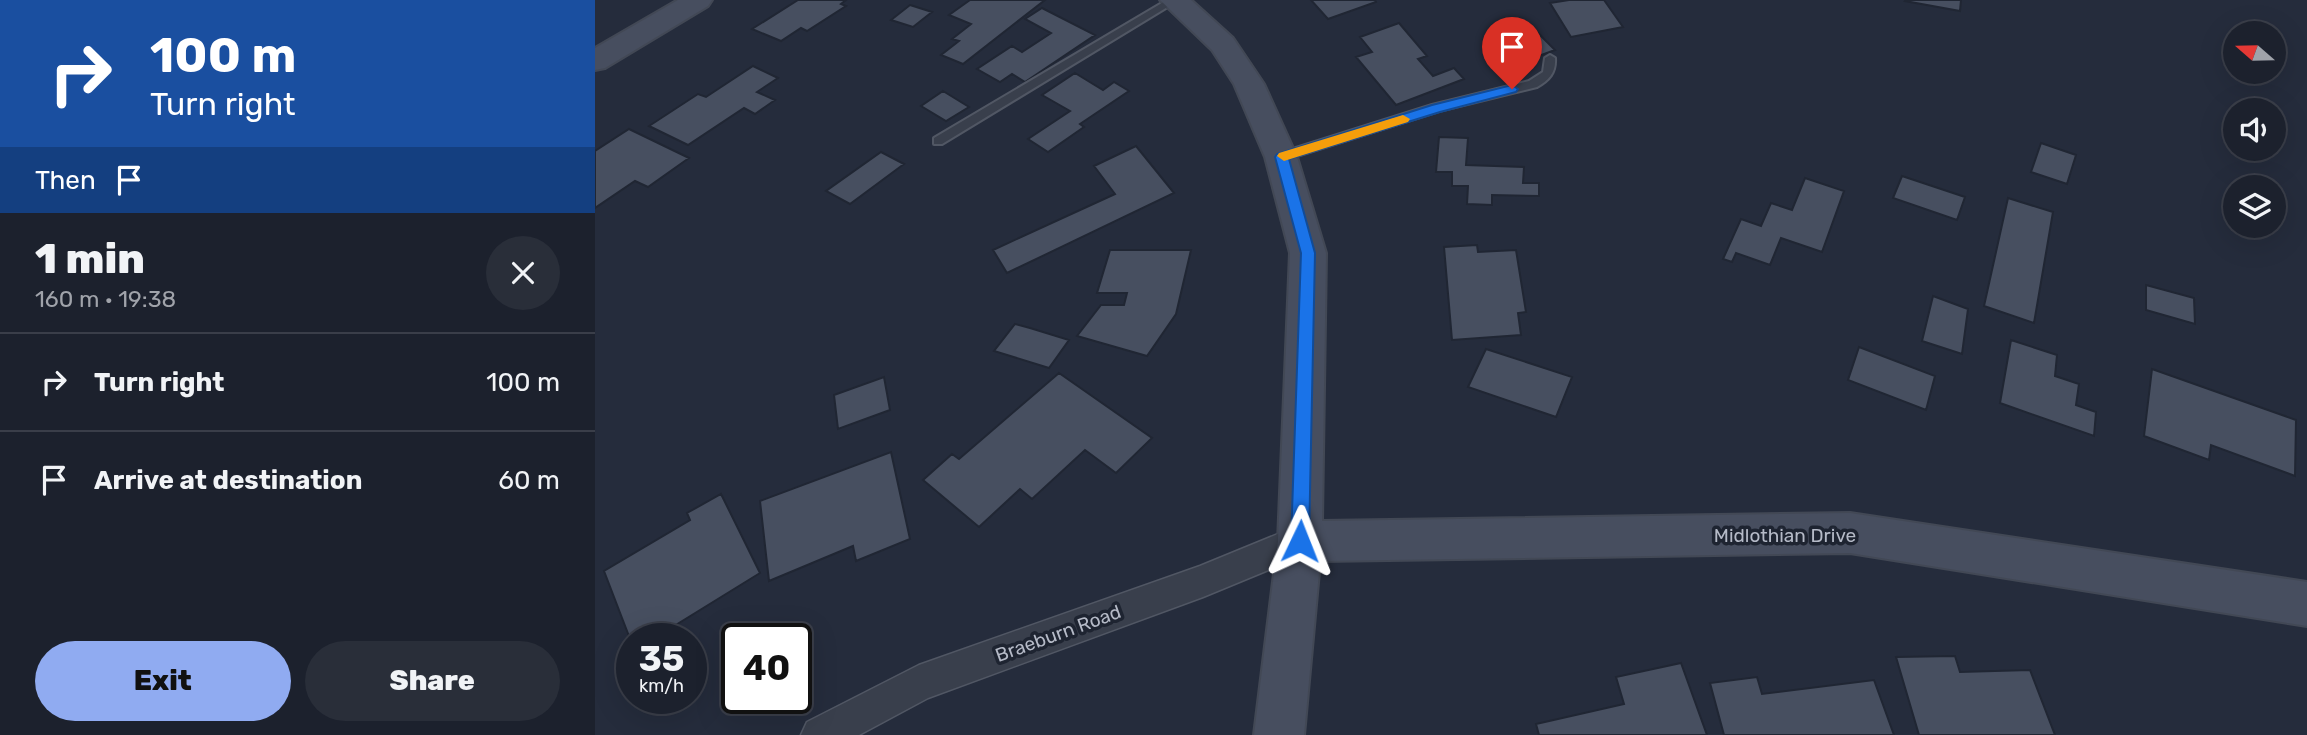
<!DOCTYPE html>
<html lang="en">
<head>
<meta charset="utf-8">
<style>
  :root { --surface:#1c212d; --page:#292e39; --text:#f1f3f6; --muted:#a0a3aa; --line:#3a3e49; --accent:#90abf1 }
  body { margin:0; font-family:Rubik,sans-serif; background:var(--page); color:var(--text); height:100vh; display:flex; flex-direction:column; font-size:26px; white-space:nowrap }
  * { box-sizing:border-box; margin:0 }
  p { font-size:23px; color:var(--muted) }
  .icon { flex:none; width:38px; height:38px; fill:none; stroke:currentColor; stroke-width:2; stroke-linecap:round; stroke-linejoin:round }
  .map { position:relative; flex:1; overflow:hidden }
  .panel { display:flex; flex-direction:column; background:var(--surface); width:595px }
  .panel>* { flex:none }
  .hud { background:#1a4fa0; color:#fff; overflow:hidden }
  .needle { width:46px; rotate:290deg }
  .controls { position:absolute; left:1628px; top:21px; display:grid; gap:14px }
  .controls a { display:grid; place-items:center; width:63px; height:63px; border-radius:50%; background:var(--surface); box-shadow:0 7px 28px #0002,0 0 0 2px var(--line); font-size:35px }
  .speed { position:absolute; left:21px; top:623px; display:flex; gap:14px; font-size:35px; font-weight:700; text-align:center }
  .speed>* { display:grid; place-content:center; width:91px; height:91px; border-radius:50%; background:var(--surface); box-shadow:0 7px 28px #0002,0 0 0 2px var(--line); line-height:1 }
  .speed small { font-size:18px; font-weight:400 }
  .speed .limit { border:4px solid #111; border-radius:10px; background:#fff; color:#111 }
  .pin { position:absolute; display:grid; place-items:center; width:60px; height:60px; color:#fff; margin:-72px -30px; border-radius:50% 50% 50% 0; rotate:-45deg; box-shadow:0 0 7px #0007 }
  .pin .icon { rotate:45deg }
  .me { position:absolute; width:77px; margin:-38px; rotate:2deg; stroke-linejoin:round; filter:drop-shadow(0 0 5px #0008) }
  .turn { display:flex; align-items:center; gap:24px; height:147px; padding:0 35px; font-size:32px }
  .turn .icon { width:91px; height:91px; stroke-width:2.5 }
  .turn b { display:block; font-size:49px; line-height:60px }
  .then { display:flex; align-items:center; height:66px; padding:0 35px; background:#0003; gap:14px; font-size:26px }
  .round { display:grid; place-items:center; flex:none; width:74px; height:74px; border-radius:37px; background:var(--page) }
  .summary { display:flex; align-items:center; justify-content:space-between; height:119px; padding:0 35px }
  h1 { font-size:42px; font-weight:800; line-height:52px }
  .button { display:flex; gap:14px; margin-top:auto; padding:14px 35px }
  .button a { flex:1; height:80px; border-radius:42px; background:var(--accent); color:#111; font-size:28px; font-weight:800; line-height:80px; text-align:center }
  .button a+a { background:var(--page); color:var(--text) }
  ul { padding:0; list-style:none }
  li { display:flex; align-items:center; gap:21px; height:98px; padding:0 35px; border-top:2px solid var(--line) }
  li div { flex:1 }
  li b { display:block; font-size:26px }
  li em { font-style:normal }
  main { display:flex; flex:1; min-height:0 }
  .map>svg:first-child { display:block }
  .building { fill:#474f60; stroke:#202633; stroke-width:2 }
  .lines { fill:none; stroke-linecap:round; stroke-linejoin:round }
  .lane-casing { stroke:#515764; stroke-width:4 }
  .street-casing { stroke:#515764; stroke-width:3 }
  .secondary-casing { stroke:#424855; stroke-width:4 }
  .lane { fill:#393f4c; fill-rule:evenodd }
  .street { fill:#393f4c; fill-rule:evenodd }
  .secondary { fill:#474e5f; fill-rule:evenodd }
  .route { fill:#1a73e8; stroke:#114b97; stroke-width:2 }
  .slow { fill:#f59e0b }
  .labels { text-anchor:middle; stroke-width:7; stroke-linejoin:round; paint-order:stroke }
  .street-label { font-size:19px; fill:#b5bac7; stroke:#1e2431 }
</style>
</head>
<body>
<main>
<section class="panel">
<div class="hud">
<div class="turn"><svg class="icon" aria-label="right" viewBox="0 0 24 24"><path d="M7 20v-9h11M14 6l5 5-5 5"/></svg><div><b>100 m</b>Turn right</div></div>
<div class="then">Then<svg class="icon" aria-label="arrive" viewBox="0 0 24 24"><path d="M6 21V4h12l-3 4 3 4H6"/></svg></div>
</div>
<div class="summary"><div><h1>1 min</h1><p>160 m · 19:38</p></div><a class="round"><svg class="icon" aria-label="close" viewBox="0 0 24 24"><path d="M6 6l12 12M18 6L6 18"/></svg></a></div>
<ul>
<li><svg class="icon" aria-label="right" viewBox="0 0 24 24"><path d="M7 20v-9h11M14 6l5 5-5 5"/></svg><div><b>Turn right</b></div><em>100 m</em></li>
<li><svg class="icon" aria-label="arrive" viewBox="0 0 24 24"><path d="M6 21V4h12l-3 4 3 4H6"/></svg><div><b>Arrive at destination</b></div><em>60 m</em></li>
</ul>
<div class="button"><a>Exit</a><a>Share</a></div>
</section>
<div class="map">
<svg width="1712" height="735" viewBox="0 0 1712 735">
  <rect width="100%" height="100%" fill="#252c3c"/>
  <path class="building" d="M203 0H251L246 4 251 6 212 31 206 28 186 41 157 29Z
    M375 0H450L368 64 346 55 364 41 357 39 376 24 354 15Z
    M716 0H780L781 2 733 19Z
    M974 0H1009L1028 27 976 37 955 3Z
    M1311 0H1366L1365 11 1310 1Z
    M315 5 337 12 318 27 296 20Z
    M447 8 500 35 430 82 417 74 405 82 382 69 417 46 427 52 456 33 430 19Z
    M804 23 832 56 823 59 838 76 859 68 869 79 801 105 761 57 777 52 765 37Z
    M935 25 960 50 933 60 908 34Z
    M158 66 183 78 162 92 180 100 160 114 149 108 93 145 54 126 103 94 111 97Z
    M480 73 508 90 519 82 534 91 485 124 489 127 453 152 433 139 475 111 447 95Z
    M348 91 374 107 351 121 326 106Z
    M34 129 94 158 53 187 40 181 0 208V151Z
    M844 137 873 138 871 165 929 167 928 183H944V196L897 195V205L872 204 873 186H857V172H841Z
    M1446 143 1481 155 1472 184 1436 172Z
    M541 146 579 193 412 273 398 250 520 194 499 166Z
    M286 152 309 164 255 204 231 191Z
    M1307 176 1370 197 1362 220 1298 198Z
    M1210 178 1249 191 1227 252 1186 238 1175 265 1141 253 1137 262 1128 259 1146 219 1166 226 1176 203 1197 210Z
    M1413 198 1458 212 1439 323 1389 306Z
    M882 245 883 252 921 250 931 312 923 313 926 335 857 340 849 247Z
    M515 250H596L581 314 552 356 482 336 506 305H529L532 293H502Z
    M1551 285 1599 298 1600 324 1551 310Z
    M1338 296 1373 309 1367 354 1327 341Z
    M420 324 435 328 474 340 454 368 399 351Z
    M1416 340 1462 355 1460 376 1484 384 1481 405 1501 412 1499 436 1405 403Z
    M1264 347 1340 376 1331 410 1253 380Z
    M891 349 977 377 961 417 873 387Z
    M1557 369 1701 420 1700 476 1616 445 1614 460 1549 436Z
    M464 373 557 438 521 473 490 450 437 499 425 489 384 527 328 480 357 454 364 459Z
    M289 377 295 410 243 429 239 395Z
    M296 452 315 539 261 561 258 546 174 581 165 501Z
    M126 494 165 573 58 639H37V644L9 571 95 520 92 513Z
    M1360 656 1365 672 1435 670 1460 735H1324L1301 657Z
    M1086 663 1112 735H944L941 724 1029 704 1021 677Z
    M1162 677 1167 694 1279 680 1299 735H1129L1115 683Z"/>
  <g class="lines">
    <defs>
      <path id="lane" d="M572 0H584L347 144H339V138Z
        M955 55 960 58C961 73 954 80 942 87L844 111 686 161 680 157 682 154 837 105 934 81 948 72 950 58Z"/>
      <path id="street" d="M705 525 717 530 722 541 717 552 608 597 333 698 264 735H206L212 722 324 665 605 566Z"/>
      <path id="secondary" d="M83 0H117L113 6 10 68 0 70V48Z
        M565 0H596L638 38 669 84 702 157 731 253 727 521 1255 513 1712 582V626L1255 553 725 561 709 735H659L683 541 695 253 670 157 639 84 617 50Z"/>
    </defs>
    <use href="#lane" class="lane-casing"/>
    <use href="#street" class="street-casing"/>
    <use href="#secondary" class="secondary-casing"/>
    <use href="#lane" class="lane"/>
    <use href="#street" class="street"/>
    <use href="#secondary" class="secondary"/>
  </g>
  <path class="route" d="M917 85 923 89 921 92 845 112 694 159 720 253 714 541 711 546 705 549 699 546 696 541 706 253 680 157 682 154 837 105Z"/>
  <path class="slow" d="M808 115 815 119 813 122 689 161 682 156 684 153Z"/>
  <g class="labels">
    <g class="street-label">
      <text x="1190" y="542">Midlothian Drive</text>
      <text transform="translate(463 633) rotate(-20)" y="7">Braeburn Road</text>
    </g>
  </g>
</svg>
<div class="controls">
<a><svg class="needle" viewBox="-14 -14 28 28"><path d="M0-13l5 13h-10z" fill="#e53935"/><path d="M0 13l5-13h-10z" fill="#a0a3aa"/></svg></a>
<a><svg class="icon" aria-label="sound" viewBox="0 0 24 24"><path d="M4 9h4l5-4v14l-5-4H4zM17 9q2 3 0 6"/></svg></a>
<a><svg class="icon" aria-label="layers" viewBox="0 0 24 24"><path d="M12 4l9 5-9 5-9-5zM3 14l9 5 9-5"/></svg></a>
</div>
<div class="speed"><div>35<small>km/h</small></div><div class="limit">40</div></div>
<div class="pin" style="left:917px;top:89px;background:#d93025"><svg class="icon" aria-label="arrive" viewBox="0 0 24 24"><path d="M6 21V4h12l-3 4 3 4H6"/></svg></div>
<svg class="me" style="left:705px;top:541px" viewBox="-20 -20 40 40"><path d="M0-17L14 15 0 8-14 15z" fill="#1a73e8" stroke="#fff" stroke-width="4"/></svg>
</div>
</main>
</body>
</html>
